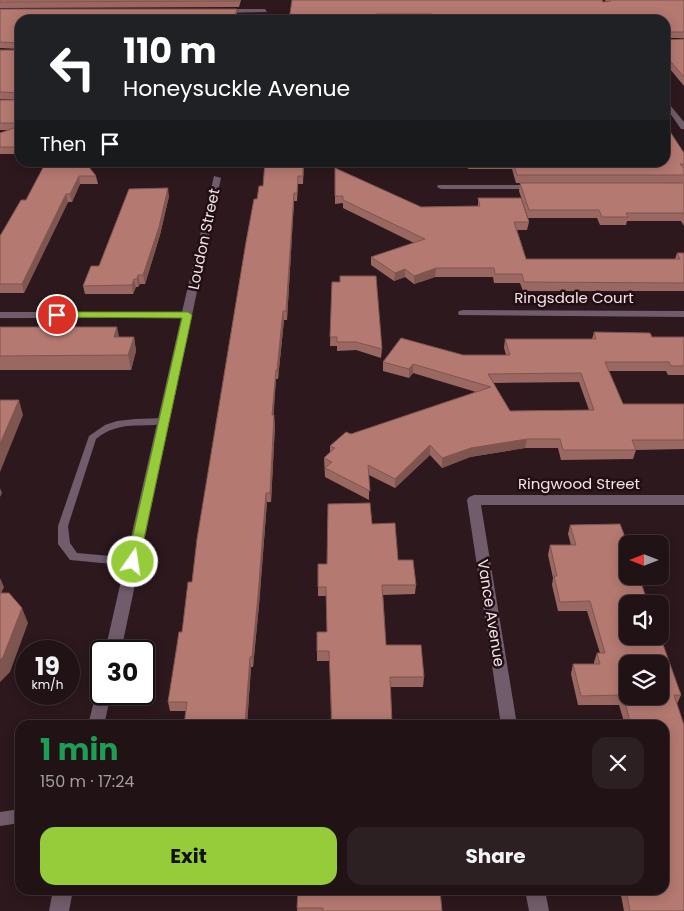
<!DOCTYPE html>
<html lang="en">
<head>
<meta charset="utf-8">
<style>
  :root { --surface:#211216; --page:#2d2023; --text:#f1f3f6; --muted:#a29ea1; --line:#3e3235; --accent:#96cc39 }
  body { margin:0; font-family:Poppins,sans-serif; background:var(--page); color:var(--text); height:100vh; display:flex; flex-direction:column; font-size:19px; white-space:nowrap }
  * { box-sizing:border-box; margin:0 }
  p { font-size:16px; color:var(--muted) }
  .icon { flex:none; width:28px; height:28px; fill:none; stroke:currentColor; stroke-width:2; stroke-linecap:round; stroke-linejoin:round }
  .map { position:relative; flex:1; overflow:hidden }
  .sheet { position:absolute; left:15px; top:720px; width:654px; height:175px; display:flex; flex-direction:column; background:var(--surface); border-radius:15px; box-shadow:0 2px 12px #0003,0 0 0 1px var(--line) }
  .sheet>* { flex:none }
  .guide { position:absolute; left:15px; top:15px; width:655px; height:152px; border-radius:15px; box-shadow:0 2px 12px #0003,0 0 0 1px var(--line); background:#202124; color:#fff; overflow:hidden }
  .needle { width:32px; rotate:270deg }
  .fabs { position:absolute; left:619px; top:535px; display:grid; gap:10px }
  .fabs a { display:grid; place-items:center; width:50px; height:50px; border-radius:10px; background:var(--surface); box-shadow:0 2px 12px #0003,0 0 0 1px var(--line); font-size:25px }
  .speed { position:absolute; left:15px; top:640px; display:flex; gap:10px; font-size:25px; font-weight:700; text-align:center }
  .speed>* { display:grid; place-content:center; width:65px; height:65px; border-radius:50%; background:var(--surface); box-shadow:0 2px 12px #0003,0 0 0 1px var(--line); line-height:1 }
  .speed small { font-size:12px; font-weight:400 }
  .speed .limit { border:2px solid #111; border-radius:8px; background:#fff; color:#111 }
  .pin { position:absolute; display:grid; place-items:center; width:42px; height:42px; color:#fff; margin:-21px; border:2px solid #fff; border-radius:50%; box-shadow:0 1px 5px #0007 }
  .me { position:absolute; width:55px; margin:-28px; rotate:13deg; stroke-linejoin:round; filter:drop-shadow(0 0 4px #0008) }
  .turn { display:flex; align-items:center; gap:18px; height:105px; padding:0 25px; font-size:22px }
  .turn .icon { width:65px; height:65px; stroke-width:2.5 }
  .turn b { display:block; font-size:35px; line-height:42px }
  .then { display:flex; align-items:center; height:48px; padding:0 25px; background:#0003; gap:10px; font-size:19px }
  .round { display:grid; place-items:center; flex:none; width:52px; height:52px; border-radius:15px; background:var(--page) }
  .head { display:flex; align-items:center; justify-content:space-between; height:85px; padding:0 25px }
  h1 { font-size:30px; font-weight:700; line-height:38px; color:#1e9e55 }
  .action { display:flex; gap:10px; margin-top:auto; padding:10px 25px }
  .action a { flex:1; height:58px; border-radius:15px; background:var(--accent); color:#111; font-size:20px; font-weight:700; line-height:58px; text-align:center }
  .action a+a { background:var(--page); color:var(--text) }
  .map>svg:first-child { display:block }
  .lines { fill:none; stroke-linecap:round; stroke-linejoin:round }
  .lane { fill:#705c6a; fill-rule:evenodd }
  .street { fill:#705c6a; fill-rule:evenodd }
  .wall { fill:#9b6861; fill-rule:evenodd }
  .shaded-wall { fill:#7e554f }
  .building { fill:#b47971; stroke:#7e554f; fill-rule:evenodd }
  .route { fill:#96cc39; stroke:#628525 }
  .labels { text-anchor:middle; stroke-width:5; stroke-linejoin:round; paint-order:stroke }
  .street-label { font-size:15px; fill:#f2e4e7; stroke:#220f14 }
</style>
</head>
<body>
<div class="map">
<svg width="684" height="911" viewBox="0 0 684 911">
  <rect width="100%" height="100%" fill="#2c181d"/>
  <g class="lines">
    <path class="lane" d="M165 418 170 421 168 423C141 429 121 419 96 439L68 526 70 543 77 553 133 558 137 559 139 562 137 565 133 566 70 560 58 544V526L89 436 105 425 117 421 135 419Z
      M20 809V823L0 826V812Z"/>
    <path class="street" d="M265 9 267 12 220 13 217 11 220 9Z
      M665 99 684 122V129H681L665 106Z
      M214 176 221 178 121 651H105L181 318H0V312H182Z
      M438 185H537L541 187 537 189H441L437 187Z
      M463 310 684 311V317L459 315 458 313 459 311Z
      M474 495H684V505H481L517 725H501L467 500 469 497Z
      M101 688V694H111L104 725H88L97 689Z
      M53 890H73L69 911H49Z
      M525 890H545L549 911H529Z"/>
  </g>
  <path class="wall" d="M0 0H241L239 7 0 8Z
    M292 0 603 2H606L605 0H684V38H666V40L684 39V86L665 63V20H377Z
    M0 9H237V15L20 20V154H0V133L9 130H0V100H19L0 99V50H19L20 49 0 48Z
    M684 153V226L681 221H627L626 225H600L597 218H528L519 191 520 183H516L512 169H468L467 164H429L407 168 398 162H665Z
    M46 162 96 176 98 184H80L72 202H68L24 293H0V236L26 200Z
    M265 162H304L303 184H298L297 201H294L287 320H284L278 379H276L273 415 275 425 271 502H267L259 605 253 667H251L247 725H184L186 711H170L168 702 192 582 257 199 263 186Z
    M335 168 421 207 478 206V198L529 222 527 230H517L526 259H675L677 253H684V291H523L520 283H494L493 277H435L414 284 405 277 394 281 371 265V257L414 243 343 208V203L335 204Z
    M169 196 160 235 145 284H140L138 287H136L133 294H85L83 286 99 266Z
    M332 282 382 349 381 358 356 350 337 351V346H330Z
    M0 327 119 337H134L136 351 131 370H0Z
    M594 332 652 337H684V375H668L666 371H608L623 404H684V449L636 450 633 459 561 460 558 448H525L470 457 442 468 430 455 395 488 369 475V500L325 477 324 458 330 452V446L351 434 476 392 413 373 409 378 383 371V362L506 355 504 348 505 339H592ZM579 382 589 410 510 411 493 383Z
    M372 524 416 585 415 594 383 595 386 645 424 677 423 687H390L392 723 331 725 330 661H317V651L327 632 326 596H318V564H327Z
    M570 525 681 695 677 704 684 911H624L620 890H664V725H625L619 705H578L571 674 573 664H594V662L597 653H600L587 611H558L552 585 553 578 548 555 550 545H571L568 534Z
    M298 890 442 911H297Z"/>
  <path class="shaded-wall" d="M237 9V15L236 20H234Z
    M407 162H429V164L407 168Z
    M79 176 80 184 72 202 70 194Z
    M168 188 169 196 160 235 145 284 143 275Z
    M294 193V201L287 320 286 311Z
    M66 194 68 202 24 293 22 284Z
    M436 268 435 277 414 284V276Z
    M405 269V277L394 281 395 273Z
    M138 275 140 284 138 287 137 279Z
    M134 279 136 287 133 294 132 285Z
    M283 311 284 320 278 379 277 370Z
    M117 327 120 341 114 337Z
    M134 337 136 351 131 370 128 355Z
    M413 364V373L409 378V369Z
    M276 370V379L273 425 272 415Z
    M19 400 23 415 0 472V444Z
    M274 415 275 425 271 502 270 493Z
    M527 439 525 448 470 457 442 468V458L471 448Z
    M430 445V455L395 488V479Z
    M0 488 2 493 0 497Z
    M266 493 267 502 259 605 253 667 252 657Z
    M0 578 4 587 0 596Z
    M22 608 28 623 10 672 0 682V660Z
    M250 657 251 667 247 725H245Z"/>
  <path class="building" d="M0 0H239V1L0 2Z
    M292 0H602L603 2 611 1 610 0H684V32H666L665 33V20H434L432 14H376L377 20H289Z
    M0 9H237L234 20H20V43L0 42Z
    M665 35 666 40 684 39V77L665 55Z
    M20 48V95V93L0 92V50H19Z
    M20 98V123H0V100H18Z
    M665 124 684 153V164H680L684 168V175H517L513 162H665Z
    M20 126V147H0V133Z
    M46 162H85L96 176H79L70 194H66L22 284H0V236L21 200H26Z
    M265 162H303V176H298L297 193H294L286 311H283L277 370H276L272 415H274L270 493H266L258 596 252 657H250L245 725H184L187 702H168L175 658 179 632H182L188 582H192L197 539 246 242 254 199H257L259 186H263Z
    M335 168 421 207 480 206 478 198H521L529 222H514L526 259H680L677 253H684V283L524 282 522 274H495L494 268H436L414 276 405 269 395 273 371 257 425 239 343 200V196H335Z
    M520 183H684V215L683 213H626L628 217H602L599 210H529Z
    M168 188 159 227 143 275H138L137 279H134L132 285 83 286 91 266H99L129 189Z
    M340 276H376L382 349 356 342H337V337H330L332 282H340Z
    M0 327H117L114 337H134L128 355 0 356Z
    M594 332 650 333 652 337H684V366H671L669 362H605L623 404H684V440H632L636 450H563L560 439H527L471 448 442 458 430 445 395 479 368 465 370 491 325 468 332 462 324 458 335 448 330 446 346 432 351 434 491 387 413 364 409 369 383 362 401 338 463 355H510L505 339H596ZM581 373 594 410 510 411 488 374Z
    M0 400H19L0 444Z
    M370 503 372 524 395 523 398 560H413L416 585H382L386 645H421L424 677H390L392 723 415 722V725H332L329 651H317V632H327L326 587H318V564H327L328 504Z
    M620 524 628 545V576H639L648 604H628V636H660L681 695H674L684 725V911H630L626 890H664V725H631L623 695 581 696 573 664H600L597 653H605L590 601 560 602 554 576H557L550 545H576L570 525ZM628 664H660V696H628Z
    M0 593H9L22 608 3 657 0 660Z
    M298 890H440L442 911H323V908H297Z"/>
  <path class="route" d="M57 312H188L192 315 139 562 138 565H128L127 562 182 318 54 317 52 315Z"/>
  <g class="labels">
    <g class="street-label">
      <text transform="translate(204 239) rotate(-78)" y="5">Loudon Street</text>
      <text x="574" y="303">Ringsdale Court</text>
      <text x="579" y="489">Ringwood Street</text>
      <text transform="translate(491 613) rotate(81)" y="5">Vance Avenue</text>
    </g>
  </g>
</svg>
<div class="fabs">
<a><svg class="needle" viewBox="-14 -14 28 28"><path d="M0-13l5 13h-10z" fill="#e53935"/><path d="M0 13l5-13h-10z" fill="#a29ea1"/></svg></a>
<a><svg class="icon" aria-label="sound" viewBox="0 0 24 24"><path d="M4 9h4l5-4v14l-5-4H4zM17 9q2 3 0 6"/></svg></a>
<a><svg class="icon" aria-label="layers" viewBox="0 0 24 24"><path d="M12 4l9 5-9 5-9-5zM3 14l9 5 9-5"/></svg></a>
</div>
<div class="speed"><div>19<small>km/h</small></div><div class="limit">30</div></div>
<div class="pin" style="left:57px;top:315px;background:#d93025"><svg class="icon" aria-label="arrive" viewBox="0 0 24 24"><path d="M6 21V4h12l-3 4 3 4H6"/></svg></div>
<svg class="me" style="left:133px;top:562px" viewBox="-20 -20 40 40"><circle r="17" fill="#96cc39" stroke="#fff" stroke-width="3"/><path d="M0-11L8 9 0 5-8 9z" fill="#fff"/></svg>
<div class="guide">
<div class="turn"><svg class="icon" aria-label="left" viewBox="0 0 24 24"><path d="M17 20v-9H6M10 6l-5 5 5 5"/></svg><div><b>110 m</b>Honeysuckle Avenue</div></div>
<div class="then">Then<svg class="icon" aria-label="arrive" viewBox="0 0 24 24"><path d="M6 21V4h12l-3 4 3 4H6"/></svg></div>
</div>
<section class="sheet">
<div class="head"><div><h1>1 min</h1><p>150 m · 17:24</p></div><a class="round"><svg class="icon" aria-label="close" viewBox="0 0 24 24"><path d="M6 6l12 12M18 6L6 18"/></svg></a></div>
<div class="action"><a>Exit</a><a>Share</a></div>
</section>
</div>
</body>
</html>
